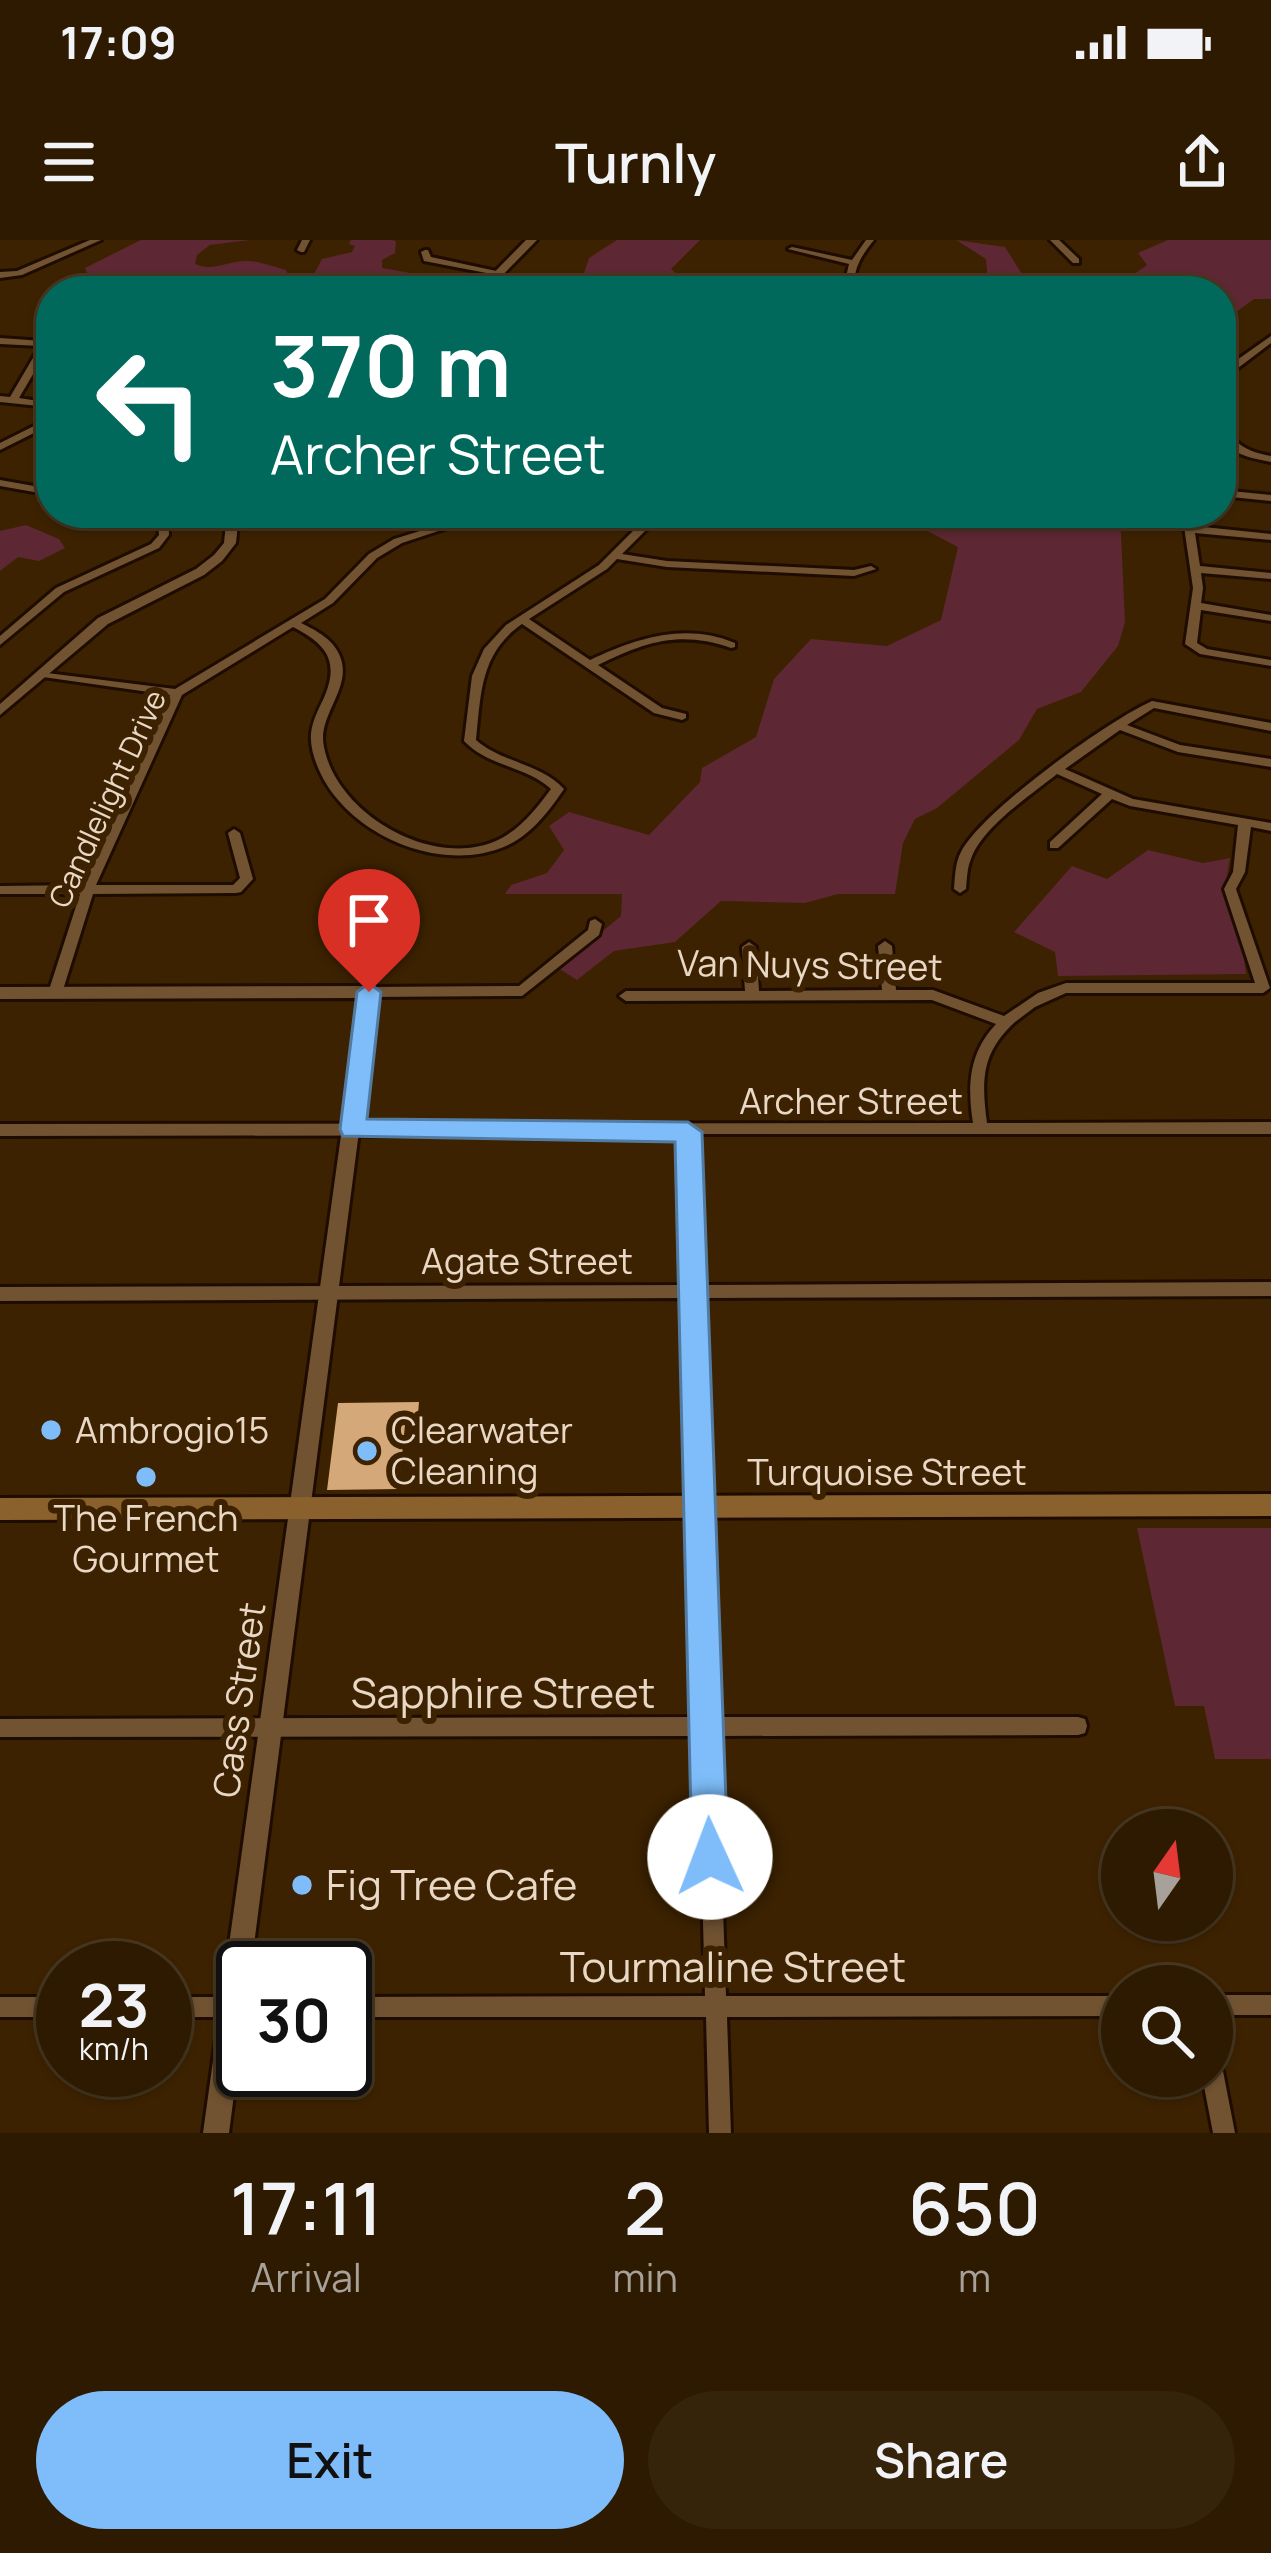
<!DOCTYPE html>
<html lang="en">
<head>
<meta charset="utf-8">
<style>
  :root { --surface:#2d1a00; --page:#35230a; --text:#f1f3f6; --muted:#a7a199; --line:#483822; --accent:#7ebdf9 }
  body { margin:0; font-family:Manrope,sans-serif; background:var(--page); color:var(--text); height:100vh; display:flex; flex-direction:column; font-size:45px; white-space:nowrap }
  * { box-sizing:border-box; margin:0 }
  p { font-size:39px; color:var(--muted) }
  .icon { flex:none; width:66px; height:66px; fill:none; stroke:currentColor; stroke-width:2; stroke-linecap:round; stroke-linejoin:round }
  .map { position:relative; height:1893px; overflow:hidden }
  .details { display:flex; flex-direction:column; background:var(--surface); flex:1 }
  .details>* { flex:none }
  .banner { position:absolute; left:36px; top:36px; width:1200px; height:252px; border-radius:48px; box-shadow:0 3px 9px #0004,0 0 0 3px var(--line); background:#00695c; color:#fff; overflow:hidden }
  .needle { width:78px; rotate:14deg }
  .controls { position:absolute; left:1101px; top:1569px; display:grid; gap:24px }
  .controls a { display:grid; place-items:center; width:132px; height:132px; border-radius:50%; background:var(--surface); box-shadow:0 3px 9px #0004,0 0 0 3px var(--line); font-size:60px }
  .speed { position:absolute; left:36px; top:1701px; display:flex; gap:24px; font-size:60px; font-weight:700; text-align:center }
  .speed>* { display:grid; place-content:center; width:156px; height:156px; border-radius:50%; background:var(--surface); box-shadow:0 3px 9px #0004,0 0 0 3px var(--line); line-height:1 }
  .speed small { font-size:30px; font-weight:400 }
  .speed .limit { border:6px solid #111; border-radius:18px; background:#fff; color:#111 }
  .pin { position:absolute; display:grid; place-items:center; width:102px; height:102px; color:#fff; margin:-123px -51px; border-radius:50% 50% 50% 0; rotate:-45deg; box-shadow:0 0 12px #0007 }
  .pin .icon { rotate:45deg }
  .me { position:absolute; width:132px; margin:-66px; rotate:358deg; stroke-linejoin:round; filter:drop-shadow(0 0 9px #0008) }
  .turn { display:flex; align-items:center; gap:42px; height:252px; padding:0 36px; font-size:54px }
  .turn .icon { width:156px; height:156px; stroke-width:2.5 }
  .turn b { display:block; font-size:84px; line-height:102px }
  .eta { display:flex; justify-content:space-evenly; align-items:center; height:204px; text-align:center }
  .eta b { font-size:72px; font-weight:600; line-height:84px }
  .cta { display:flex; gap:24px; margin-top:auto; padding:24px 36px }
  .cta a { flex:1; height:138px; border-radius:72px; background:var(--accent); color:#111; font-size:48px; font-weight:600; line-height:138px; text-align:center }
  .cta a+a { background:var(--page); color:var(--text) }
  .status { display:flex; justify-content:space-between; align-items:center; height:84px; padding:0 60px; background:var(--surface); direction:ltr }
  .status svg { height:33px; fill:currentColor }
  header { display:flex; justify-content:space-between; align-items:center; height:156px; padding:0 36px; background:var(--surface); font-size:54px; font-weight:600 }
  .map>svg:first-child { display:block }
  .green { fill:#5d2733 }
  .building { fill:#d4a879 }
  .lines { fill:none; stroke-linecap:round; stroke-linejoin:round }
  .minor-casing { stroke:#1f0c00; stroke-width:6 }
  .tertiary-casing { stroke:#1f0c00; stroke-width:6 }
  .secondary-casing { stroke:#1f0c00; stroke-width:6 }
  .minor { fill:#715332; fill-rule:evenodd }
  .tertiary { fill:#715332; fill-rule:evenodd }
  .secondary { fill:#8a602c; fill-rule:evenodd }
  .route { fill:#7ebdf9; stroke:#527ba2; stroke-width:3 }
  .poi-dot { fill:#7ebdf9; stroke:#3c2200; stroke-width:4.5 }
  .labels { text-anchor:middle; stroke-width:12; stroke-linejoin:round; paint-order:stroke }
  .far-street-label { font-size:30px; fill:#e9d8c6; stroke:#3c2200 }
  .street-label { font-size:36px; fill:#e9d8c6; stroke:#3c2200 }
  .poi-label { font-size:36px; fill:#e9d8c6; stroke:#3c2200; text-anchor:start }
  .near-street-label { font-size:42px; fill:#e9d8c6; stroke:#3c2200 }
  .near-poi-label { font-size:42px; fill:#e9d8c6; stroke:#3c2200; text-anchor:start }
</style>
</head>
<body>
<div class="status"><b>17:09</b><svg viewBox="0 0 49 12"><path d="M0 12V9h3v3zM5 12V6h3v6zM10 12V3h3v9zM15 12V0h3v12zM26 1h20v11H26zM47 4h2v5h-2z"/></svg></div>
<header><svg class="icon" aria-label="menu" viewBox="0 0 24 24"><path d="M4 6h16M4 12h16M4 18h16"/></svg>Turnly<svg class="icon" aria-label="share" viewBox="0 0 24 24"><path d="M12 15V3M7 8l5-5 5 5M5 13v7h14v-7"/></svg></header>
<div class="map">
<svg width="1271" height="1893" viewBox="0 0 1271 1893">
  <rect width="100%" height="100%" fill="#3c2200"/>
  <path class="green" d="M141 0H250L210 5 197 15 195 24C213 32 227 21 246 21 261 21 273 27 286 30L291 40 314 34 322 19 352 12 355 6 349 4 351 0H391L396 1 395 13 382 20V28L422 35 435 48 71 51 73 43 89 37 85 28Z
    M617 0H700L671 29 696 49 578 51 589 18Z
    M956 0 1005 7 1022 34 1041 51H943L988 43 986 19Z
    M1168 0H1271V59H1254L1228 78 1231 86 1221 94V51H1110L1147 25 1138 13Z
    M926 273H1120L1125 382 1118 406 1081 452 1037 469 1019 500 937 568 915 579 903 603 895 654H838L805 663 721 661 675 702 614 711 577 740 558 728 621 676 622 654H505L511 645 547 633 564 610 549 586 569 572 649 595 700 542 702 528 756 497 774 439 811 399 887 406 941 380 958 307 920 287Z
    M26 285 59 299 65 308 39 321 18 317 0 331V291Z
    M1148 610 1203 623 1230 618 1224 652 1240 686 1246 734 1058 736 1055 712 1014 692 1072 626 1107 639Z
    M1137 1288H1271V1519H1215L1204 1466H1175Z"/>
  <path class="building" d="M419 1162 418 1174H406L399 1249 327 1250 338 1163Z"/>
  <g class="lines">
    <defs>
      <path id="minor" d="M90 0H101L22 35 0 38V32L17 31Z
        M302 0H310L304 12H301L297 10Z
        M866 0H874C861 16 852 30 855 51H847L846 37 849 24 788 9 792 7 852 20Z
        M1050 0H1059L1079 19V23H1073Z
        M425 10H428L431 17 501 32 497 35 424 21 421 12Z
        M51 92V107H49L19 158 45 162 51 168V182L48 186 0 210V203L42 182 47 175 39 166 0 162V156L10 157 40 106 0 104V98L43 101Z
        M1271 96V103L1234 131 1224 146 1221 147V136L1227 127Z
        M1221 182 1224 183C1234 205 1248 212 1271 216V222C1245 217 1221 213 1221 182Z
        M0 240 51 249V255L0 246Z
        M1221 250 1271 255V261L1221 256Z
        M98 273H168L169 295 159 308 64 352 0 405V396L56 348 151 304 159 295 157 276H103Z
        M478 273H493L402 303 377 318 333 363 301 383C317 391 335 400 341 419 351 450 317 476 324 507 337 575 434 630 498 600 521 589 537 568 551 549 526 526 489 527 464 501L472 436 484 409 506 385 599 325 648 276 644 273H723L718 276H660L622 314 667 321 854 330 871 326 876 329 854 336 667 327 617 319 607 329 529 379 590 420C636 398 686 382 735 403V407L731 408C680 390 645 402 598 425L662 468 686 474V478L682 480 654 473 522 384C480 413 481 454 476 500 502 523 540 523 564 549 549 571 531 595 506 606 440 635 347 594 319 530 314 519 310 505 311 494 312 482 318 470 323 460 340 422 328 405 293 387L182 455 96 645H233L240 638 228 593 234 589 240 593 253 639 241 652 236 653 93 654 62 753 60 756H50L48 753 80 654H0V646L83 645 170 455 43 437 39 436V432L175 449 325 359 369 314 394 299Z
        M1182 273H1192L1194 286 1271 294V300L1195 293 1200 326 1271 333V339L1201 333 1203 348 1201 363 1271 375V381L1201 370 1197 403 1207 409 1271 420V426L1200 414 1185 404 1193 348Z
        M1152 461 1271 483V491L1154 468 1127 485 1180 505 1271 519V527L1178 512 1120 490 1065 529 1133 559 1271 583V591L1251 587 1245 632 1236 649 1270 748 1263 753H1066L1035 767 1015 782C982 812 981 839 987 883L1271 882V894H695L701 1045 1271 1042V1056L701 1058 716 1477H1078L1085 1479 1087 1486 1085 1493 1078 1495 717 1496 726 1756H1122V1776L727 1777 731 1893H709L706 1777H345V1757L705 1756 698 1496 0 1497V1479L697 1477 685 1058 0 1061V1047L685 1045 681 895 0 896V884L973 883C967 845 969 813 996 784L932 760 626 761 619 756 626 751H745L742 707 749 702 756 707 759 751 882 750 878 706 885 701 892 706 896 750H933L1004 776 1038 753 1066 743H1255L1224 649 1233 632 1238 585 1130 566 1112 559 1058 608H1050V602L1102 554 1057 534C1031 555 982 587 971 619 967 628 967 639 966 649L960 653 954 649C955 637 955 623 961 612 982 571 1109 480 1152 461Z
        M595 679 602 684 599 695 522 756 369 757 362 752 369 747 519 746 588 690 590 681Z
        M1212 1755H1271V1775H1212Z
        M0 1757H63V1777H0Z
        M165 1757H243V1777H165Z
        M1212 1820 1220 1823 1223 1831 1235 1893H1213L1202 1836H1212Z"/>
      <path id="tertiary" d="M526 0H537L487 51H476Z
        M227 273H239L236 303 222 321 204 335 108 384 0 475V464L98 378 196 329 214 315 224 303Z
        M369 746 377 752 251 1728H243V1786L229 1893H203L360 758 0 759V747Z"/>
      <path id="secondary" d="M1271 1254V1276L0 1280V1258Z"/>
    </defs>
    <use href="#minor" class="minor-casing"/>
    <use href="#tertiary" class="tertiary-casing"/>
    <use href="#secondary" class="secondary-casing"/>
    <use href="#minor" class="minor"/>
    <use href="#tertiary" class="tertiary"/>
    <use href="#secondary" class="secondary"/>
  </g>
  <path class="route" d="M369 743 381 752 367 879 688 882 702 892 728 1617 723 1630 710 1635 697 1630 692 1617 675 902 343 896 340 889 357 752Z"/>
  <g class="poi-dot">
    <circle cx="51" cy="1190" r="12"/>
    <circle cx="367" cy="1211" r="12"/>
    <circle cx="146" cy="1237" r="12"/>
    <circle cx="302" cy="1645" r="12"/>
  </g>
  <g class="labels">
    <g class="far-street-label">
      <text transform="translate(108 559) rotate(-65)" y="10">Candlelight Drive</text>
    </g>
    <g class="street-label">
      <text transform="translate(810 725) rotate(1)" y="13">Van Nuys Street</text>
      <text x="851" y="874">Archer Street</text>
      <text x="527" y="1034">Agate Street</text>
      <text x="887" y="1245">Turquoise Street</text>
      <text transform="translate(239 1460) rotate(-82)" y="13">Cass Street</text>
    </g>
    <g class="poi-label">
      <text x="75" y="1203">Ambrogio15</text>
      <text x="391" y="1203">Clearwater<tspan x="391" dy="41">Cleaning</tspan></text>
      <text x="146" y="1291" text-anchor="middle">The French<tspan x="146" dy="41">Gourmet</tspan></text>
    </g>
    <g class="near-street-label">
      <text x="503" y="1468">Sapphire Street</text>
      <text x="733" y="1742">Tourmaline Street</text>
    </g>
    <g class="near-poi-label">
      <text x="326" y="1660">Fig Tree Cafe</text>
    </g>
  </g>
</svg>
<div class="controls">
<a><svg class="needle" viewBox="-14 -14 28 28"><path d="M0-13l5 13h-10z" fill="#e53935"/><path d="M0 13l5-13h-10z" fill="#a7a199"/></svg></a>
<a><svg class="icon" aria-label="search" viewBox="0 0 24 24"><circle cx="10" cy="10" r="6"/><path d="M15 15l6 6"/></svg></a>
</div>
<div class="speed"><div>23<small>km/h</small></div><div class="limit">30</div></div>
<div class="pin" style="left:369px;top:752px;background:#d93025"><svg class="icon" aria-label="arrive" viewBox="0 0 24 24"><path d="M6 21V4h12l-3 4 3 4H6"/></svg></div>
<svg class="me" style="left:710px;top:1617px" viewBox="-20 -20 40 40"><circle r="19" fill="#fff"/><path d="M0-13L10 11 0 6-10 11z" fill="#7ebdf9"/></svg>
<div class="banner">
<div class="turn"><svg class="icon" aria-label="left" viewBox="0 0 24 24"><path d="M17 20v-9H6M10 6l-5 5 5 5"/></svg><div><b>370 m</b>Archer Street</div></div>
</div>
</div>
<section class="details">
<div class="eta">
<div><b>17:11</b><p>Arrival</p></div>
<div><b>2</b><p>min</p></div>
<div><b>650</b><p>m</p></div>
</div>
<div class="cta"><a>Exit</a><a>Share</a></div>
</section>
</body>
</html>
